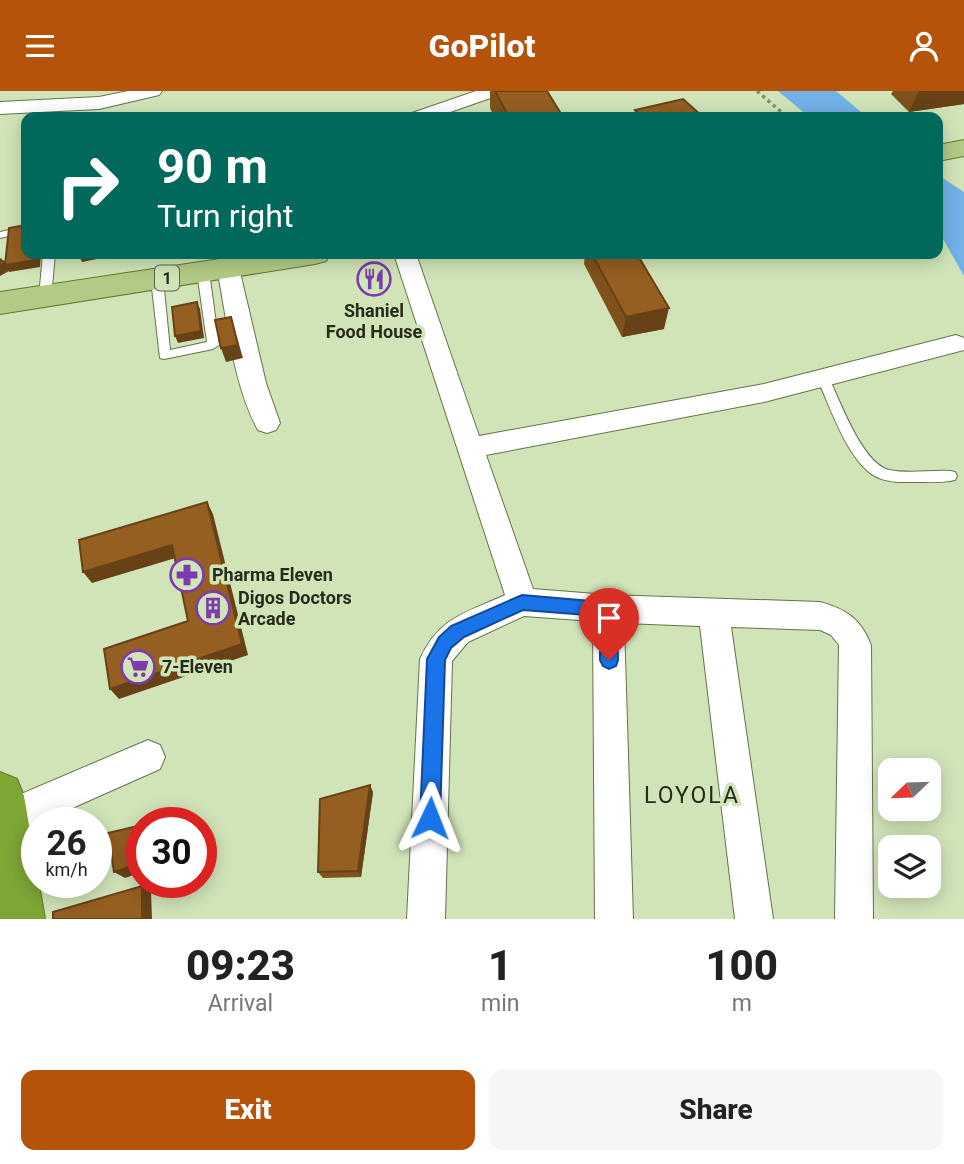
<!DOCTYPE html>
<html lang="en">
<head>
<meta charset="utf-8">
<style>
  :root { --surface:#fff; --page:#f6f6f6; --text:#222; --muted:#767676; --accent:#b45309 }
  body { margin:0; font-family:Roboto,sans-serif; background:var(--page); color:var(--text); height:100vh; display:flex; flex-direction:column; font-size:26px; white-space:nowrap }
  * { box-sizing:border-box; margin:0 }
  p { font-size:23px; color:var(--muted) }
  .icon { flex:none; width:38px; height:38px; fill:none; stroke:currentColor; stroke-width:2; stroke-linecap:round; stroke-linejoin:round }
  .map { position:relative; height:828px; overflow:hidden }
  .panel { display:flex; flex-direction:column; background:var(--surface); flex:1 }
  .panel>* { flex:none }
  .banner { position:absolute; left:21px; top:21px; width:922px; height:147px; border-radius:14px; box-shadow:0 4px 18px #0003; background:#00695c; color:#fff; overflow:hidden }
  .needle { width:46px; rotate:247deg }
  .fabs { position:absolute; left:878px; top:667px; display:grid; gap:14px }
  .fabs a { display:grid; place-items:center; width:63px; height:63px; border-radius:14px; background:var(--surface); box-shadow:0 4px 18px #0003; font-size:35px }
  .speed { position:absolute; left:21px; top:716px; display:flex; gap:14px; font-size:35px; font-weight:700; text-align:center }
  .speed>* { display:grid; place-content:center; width:91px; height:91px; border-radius:50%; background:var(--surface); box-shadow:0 4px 18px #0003; line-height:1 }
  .speed small { font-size:18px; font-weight:400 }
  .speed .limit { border:10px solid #d22; background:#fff; color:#111 }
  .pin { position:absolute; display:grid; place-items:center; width:60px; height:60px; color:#fff; margin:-72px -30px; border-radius:50% 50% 50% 0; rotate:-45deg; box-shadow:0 0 7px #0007 }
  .pin .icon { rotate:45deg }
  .me { position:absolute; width:77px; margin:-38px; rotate:2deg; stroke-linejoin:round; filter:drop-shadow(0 0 5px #0008) }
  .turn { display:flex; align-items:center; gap:24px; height:147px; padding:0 21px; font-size:32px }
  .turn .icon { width:91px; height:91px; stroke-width:2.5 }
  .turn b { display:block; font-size:49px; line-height:60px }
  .eta { display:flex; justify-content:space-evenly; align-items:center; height:119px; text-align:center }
  .eta b { font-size:42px; font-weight:800; line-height:49px }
  .action { display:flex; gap:14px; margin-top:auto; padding:14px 21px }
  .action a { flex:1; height:80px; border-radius:14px; background:var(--accent); color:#fff; font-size:28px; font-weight:800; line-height:80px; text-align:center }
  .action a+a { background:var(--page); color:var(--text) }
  header { display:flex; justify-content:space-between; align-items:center; height:91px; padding:0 21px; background:var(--accent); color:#fff; font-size:32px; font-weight:800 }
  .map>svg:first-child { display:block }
  .water { fill:#73b1e7 }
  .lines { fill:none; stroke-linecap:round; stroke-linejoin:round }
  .lane-casing { stroke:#63734b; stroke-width:2 }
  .street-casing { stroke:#63734b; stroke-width:2 }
  .primary-casing { stroke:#607b2c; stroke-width:2 }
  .highway-casing { stroke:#607b2c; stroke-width:2 }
  .path { stroke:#859272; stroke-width:3.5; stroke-dasharray:3.5 3.5; stroke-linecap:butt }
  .lane { fill:#fff; fill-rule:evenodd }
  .street { fill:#fff; fill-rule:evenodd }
  .primary { fill:#b2ca86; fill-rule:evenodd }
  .highway { fill:#7fa635; fill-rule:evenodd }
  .wall { fill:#7f521c }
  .shaded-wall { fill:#684217 }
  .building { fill:#945f21; stroke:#684217; stroke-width:2 }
  .route { fill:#1a73e8; stroke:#114b97; stroke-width:2 }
  .labels { text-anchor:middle; stroke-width:7; stroke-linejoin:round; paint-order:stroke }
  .shield { fill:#d1e4b8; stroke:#59634a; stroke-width:2 }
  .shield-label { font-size:16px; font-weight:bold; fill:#252c1b }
  .poi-label { font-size:18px; font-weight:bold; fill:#252c1b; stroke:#d1e4b8; text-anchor:start }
  .near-neighbourhood-label { font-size:23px; letter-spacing:2px; fill:#252c1b; stroke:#d1e4b8 }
</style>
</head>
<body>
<header><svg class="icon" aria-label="menu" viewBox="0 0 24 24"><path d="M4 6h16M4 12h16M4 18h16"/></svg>GoPilot<svg class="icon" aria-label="person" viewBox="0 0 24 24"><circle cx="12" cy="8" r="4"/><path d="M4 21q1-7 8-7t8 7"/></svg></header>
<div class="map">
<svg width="964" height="828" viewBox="0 0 964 828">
  <rect width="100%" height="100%" fill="#d1e4b8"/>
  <path class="water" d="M778 0H836L867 26H809Z
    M938 84 964 101V185L938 139Z"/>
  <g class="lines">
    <defs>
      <path id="lane" d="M26 135V141L0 147V141Z
        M43 163H55L51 206 45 210 39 206Z
        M203 177 209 181 219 254 213 258 164 268 160 267 151 188 157 184 163 188 170 259 207 251 197 181Z
        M823 282 829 287C840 310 862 372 889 379 908 383 930 379 950 380L955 381 957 385 955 389C943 392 929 391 917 391 905 391 891 392 879 387 849 375 830 315 817 287Z"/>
      <path id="street" d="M128 0H162L159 4 99 18 0 23V11L99 6Z
        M476 0H502L499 4 436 26H410L412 22Z
        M394 163H416L479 345 764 293 956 244 964 247V259L764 311 486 364 533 498 608 504 820 511C846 518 861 528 871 554L873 828H835L839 554 831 544 820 539 731 536 773 828H735L700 535 624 532 633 828H595L593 530 524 525 468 551 452 570 445 828H407L420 568C439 526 466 522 505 504Z
        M228 170 236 172 239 177 266 292 280 332 276 339 267 342 258 339C233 294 227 228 217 177L220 172Z
        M148 649 160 654 165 666 160 678 16 742 0 746V712Z"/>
      <path id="primary" d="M964 49V65L938 70V54Z
        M253 163H330L326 170 315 173 0 223V201Z"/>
      <path id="highway" d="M0 681 17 688 24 705 45 828H0Z"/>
    </defs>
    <use href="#lane" class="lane-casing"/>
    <use href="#street" class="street-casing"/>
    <use href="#primary" class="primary-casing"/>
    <use href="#highway" class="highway-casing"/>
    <path class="path" d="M757 0 787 26"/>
    <use href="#lane" class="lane"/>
    <use href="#street" class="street"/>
    <use href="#primary" class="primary"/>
    <use href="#highway" class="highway"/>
  </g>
  <path class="wall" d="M490 0H547L563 26H494L490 17Z
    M893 0H964V13L909 21 891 3Z
    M635 19 703 26H634Z
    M585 163H637L664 238 622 246 584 173Z
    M373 701 361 786 323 787 318 781Z"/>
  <path class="shaded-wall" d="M919 0H964V13L909 21Z
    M37 163H41L40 176 9 181V180L0 185V175L5 172Z
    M78 163H107V166L82 171Z
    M197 211 200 218 204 247 178 252 175 245Z
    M669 217 664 238 622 246 626 226Z
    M231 226 243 267 226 271 221 257Z
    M207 411 213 423 248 564 119 608 110 598 242 553Z
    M172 454 179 466 92 492 83 481Z
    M370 694 373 701 361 786 358 780Z
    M142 772V781L125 787 114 781Z
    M142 795 151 800 152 828H142Z"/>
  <path class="building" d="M495 0H547L563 26H509Z
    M683 8 703 26H642L635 19Z
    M26 134V163H37L36 169 5 174 9 137Z
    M592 163H637L669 217 626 226Z
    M0 168 5 172 0 175Z
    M197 211 201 240 175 245 172 216Z
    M231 226 238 254 221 257 215 229Z
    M207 411 242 553 110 598 104 558 188 530 172 454 83 481 79 449Z
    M370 694 358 780 318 781 320 708Z
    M169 727 170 732H150Z
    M142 734V772L114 781 108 742Z
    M142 795V828H53V821Z"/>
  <path class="route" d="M522 504 614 512 617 518 618 569 616 575 609 578 603 575 600 569V525L523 519 464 546 451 557 445 569 440 727 437 734 430 737 423 734 420 727 427 568 439 546 451 535Z"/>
  <defs>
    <symbol id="restaurant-ring" viewBox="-11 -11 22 22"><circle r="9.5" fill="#d1e4b8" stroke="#7c3baf" stroke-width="1.5"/><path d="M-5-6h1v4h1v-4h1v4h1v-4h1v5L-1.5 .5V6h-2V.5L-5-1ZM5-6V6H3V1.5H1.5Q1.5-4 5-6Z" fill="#7c3baf"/></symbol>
    <symbol id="pharmacy-ring" viewBox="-11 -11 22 22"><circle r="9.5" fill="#d1e4b8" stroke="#7c3baf" stroke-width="1.5"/><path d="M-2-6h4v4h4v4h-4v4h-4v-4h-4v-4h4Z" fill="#7c3baf"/></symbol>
    <symbol id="building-ring" viewBox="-11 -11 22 22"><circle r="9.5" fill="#d1e4b8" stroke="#7c3baf" stroke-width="1.5"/><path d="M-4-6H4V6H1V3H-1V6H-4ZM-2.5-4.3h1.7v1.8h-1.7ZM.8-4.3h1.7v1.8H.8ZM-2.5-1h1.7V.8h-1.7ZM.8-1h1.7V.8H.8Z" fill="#7c3baf"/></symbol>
    <symbol id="supermarket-ring" viewBox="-11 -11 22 22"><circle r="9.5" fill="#d1e4b8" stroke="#7c3baf" stroke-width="1.5"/><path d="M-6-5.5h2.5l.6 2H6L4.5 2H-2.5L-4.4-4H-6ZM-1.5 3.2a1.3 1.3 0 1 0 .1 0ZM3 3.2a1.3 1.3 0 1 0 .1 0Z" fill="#7c3baf"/></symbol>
  </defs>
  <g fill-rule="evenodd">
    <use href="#restaurant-ring" x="355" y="169" width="38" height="38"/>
    <use href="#pharmacy-ring" x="168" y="465" width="38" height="38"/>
    <use href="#building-ring" x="194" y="498" width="38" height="38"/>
    <use href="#supermarket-ring" x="119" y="557" width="38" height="38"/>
  </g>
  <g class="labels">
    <rect class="shield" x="155" y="174.5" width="24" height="25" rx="5"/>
    <g class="shield-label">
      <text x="167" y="193">1</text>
    </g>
    <g class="poi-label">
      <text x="374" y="226" text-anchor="middle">Shaniel<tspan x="374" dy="21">Food House</tspan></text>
      <text x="212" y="490">Pharma Eleven</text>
      <text x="238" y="513">Digos Doctors<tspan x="238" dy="21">Arcade</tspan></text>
      <text x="162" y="582">7-Eleven</text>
    </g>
    <g class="near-neighbourhood-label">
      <text x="692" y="712">LOYOLA</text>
    </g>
  </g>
</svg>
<div class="fabs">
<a><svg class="needle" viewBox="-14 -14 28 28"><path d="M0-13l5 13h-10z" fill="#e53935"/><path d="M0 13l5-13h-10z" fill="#767676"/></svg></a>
<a><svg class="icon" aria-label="layers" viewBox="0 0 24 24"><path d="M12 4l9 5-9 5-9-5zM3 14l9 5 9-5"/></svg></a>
</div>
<div class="speed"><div>26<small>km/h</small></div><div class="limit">30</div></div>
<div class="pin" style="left:609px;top:569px;background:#d93025"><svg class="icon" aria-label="arrive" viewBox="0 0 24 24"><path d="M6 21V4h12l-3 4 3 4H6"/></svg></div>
<svg class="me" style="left:430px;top:727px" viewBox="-20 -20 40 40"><path d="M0-17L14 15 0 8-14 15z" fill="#1a73e8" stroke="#fff" stroke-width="4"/></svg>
<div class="banner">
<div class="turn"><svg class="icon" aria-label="right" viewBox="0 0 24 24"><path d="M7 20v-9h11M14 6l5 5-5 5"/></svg><div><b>90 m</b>Turn right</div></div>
</div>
</div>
<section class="panel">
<div class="eta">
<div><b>09:23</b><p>Arrival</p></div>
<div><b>1</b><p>min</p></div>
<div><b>100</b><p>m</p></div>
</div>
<div class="action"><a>Exit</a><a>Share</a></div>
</section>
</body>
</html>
